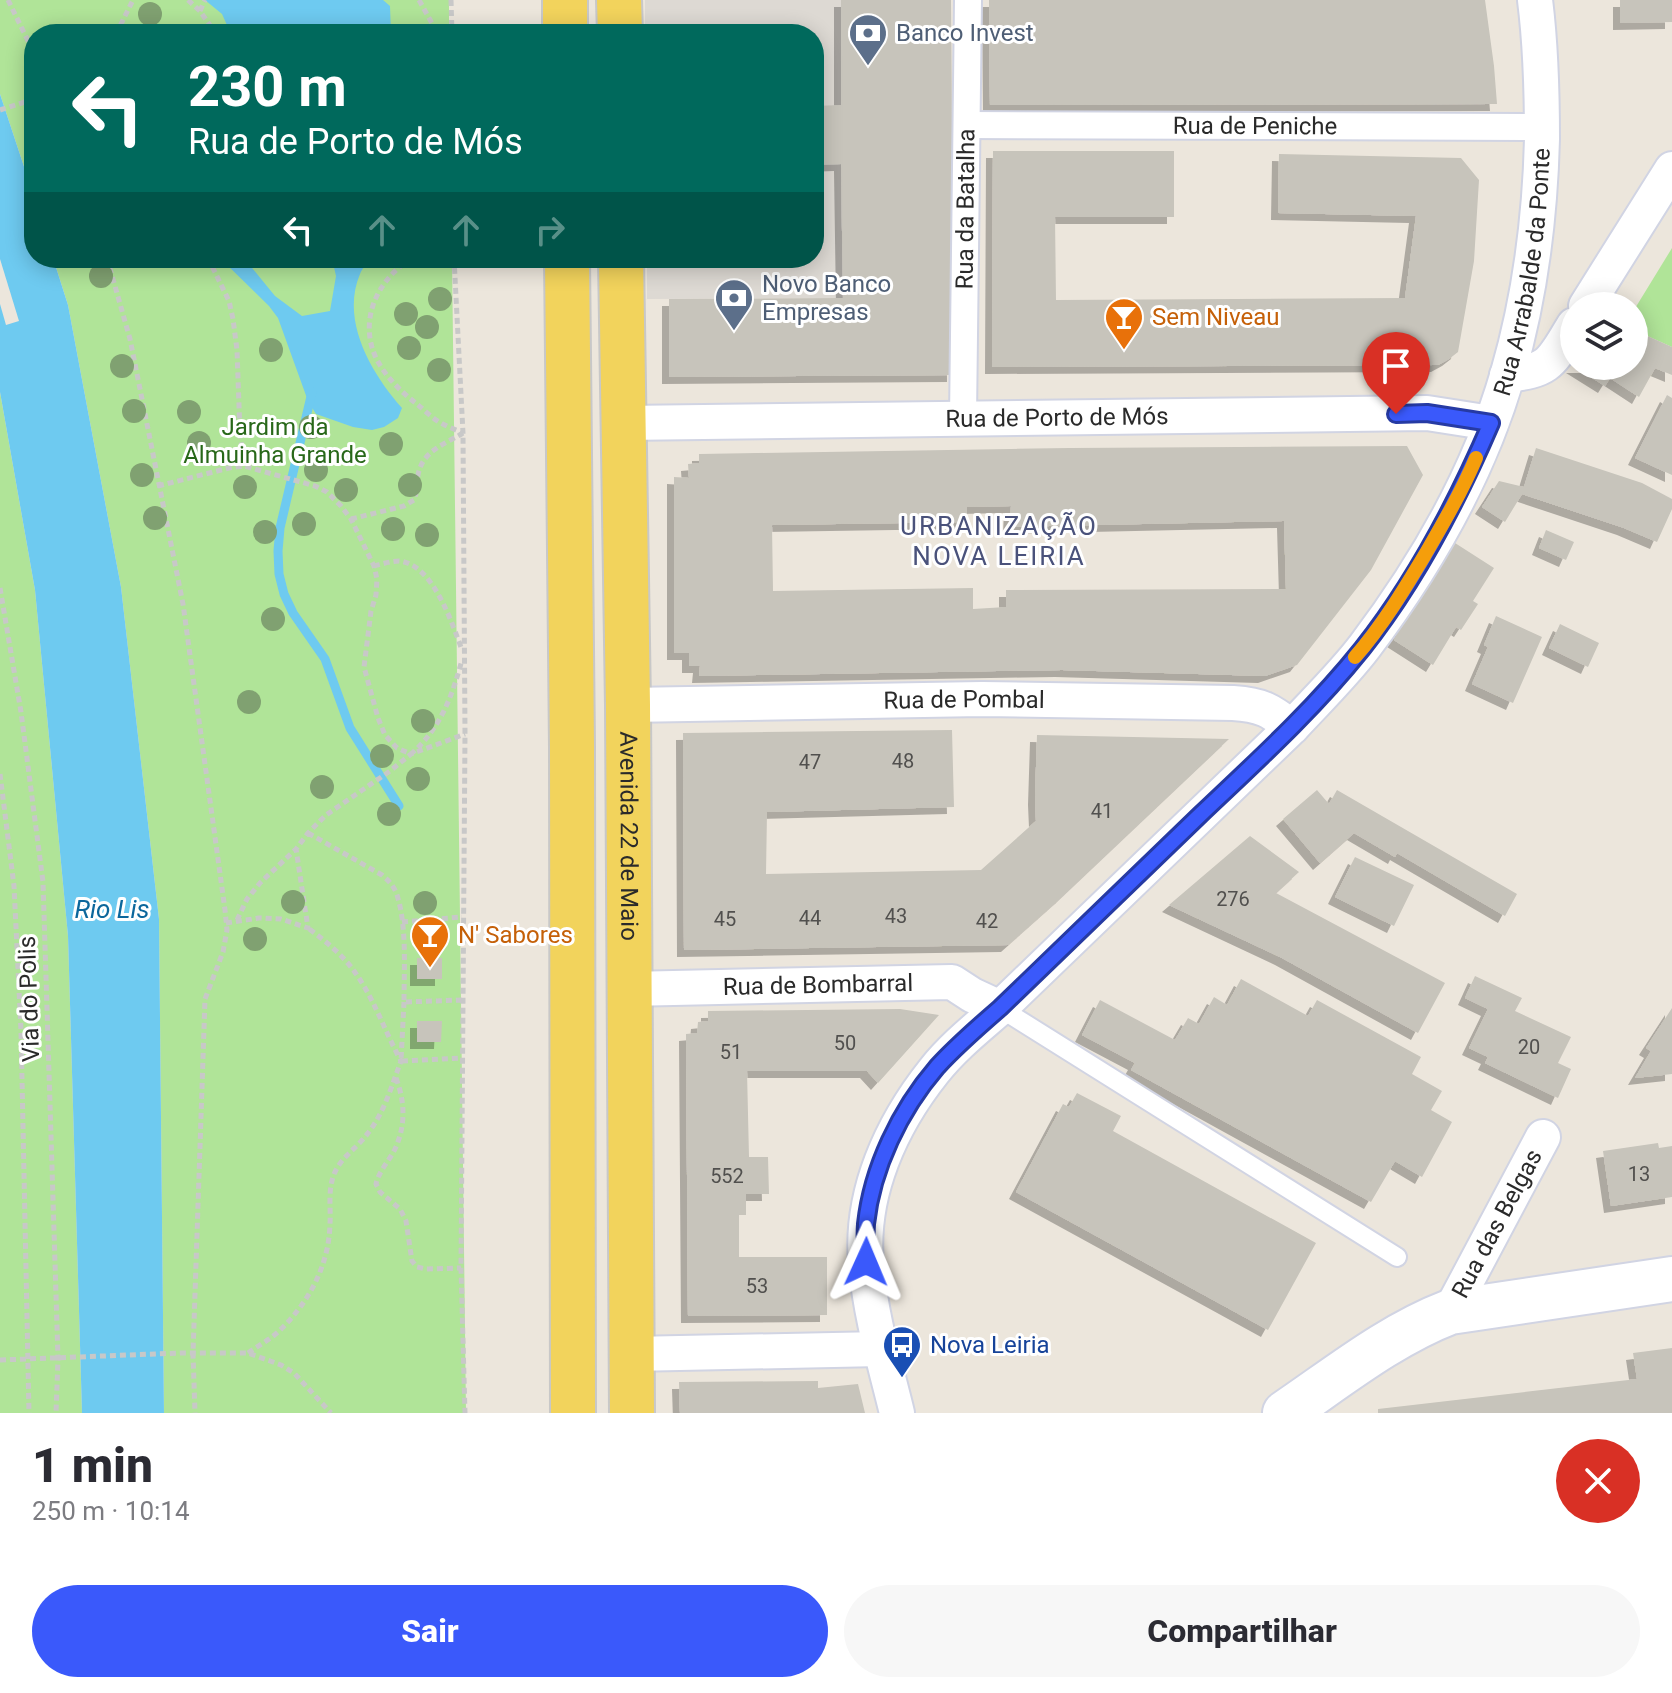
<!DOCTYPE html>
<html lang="pt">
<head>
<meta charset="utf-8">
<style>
  :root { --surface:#fff; --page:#f7f7f7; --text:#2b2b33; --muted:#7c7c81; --accent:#3a59fb }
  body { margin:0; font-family:Roboto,sans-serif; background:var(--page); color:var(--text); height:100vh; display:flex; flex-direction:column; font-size:30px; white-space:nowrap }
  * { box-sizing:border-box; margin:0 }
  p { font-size:26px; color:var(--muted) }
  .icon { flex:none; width:44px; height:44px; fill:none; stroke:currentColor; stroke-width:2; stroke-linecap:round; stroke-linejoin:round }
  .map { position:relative; height:1413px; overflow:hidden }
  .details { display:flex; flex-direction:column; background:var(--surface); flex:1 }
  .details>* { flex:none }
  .banner { position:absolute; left:24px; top:24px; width:800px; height:244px; border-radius:32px; box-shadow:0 4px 20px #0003; background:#00695c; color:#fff; overflow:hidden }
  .tools { position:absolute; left:1560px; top:292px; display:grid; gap:16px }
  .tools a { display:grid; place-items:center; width:88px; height:88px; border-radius:50%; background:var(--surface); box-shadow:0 4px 20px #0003; font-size:40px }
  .pin { position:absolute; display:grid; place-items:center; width:68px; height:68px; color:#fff; margin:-82px -34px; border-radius:50% 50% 50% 0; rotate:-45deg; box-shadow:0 0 8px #0007 }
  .pin .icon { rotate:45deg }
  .me { position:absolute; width:88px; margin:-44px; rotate:1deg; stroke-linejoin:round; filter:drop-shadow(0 0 6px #0008) }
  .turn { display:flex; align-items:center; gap:28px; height:168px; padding:0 32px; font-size:36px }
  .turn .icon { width:104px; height:104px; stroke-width:2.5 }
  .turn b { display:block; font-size:56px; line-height:68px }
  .lanes { display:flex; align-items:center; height:76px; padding:0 32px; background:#0003; justify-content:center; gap:40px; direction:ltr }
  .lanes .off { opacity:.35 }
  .round { display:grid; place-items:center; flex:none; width:84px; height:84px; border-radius:42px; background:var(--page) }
  .overview { display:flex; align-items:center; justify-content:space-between; height:136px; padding:0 32px }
  h1 { font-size:48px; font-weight:800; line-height:60px }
  .action { display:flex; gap:16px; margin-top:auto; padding:16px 32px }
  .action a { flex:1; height:92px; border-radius:48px; background:var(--accent); color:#fff; font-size:32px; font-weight:800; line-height:92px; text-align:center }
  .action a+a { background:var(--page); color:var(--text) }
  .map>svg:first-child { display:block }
  .green { fill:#b0e498 }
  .plaza { fill:#ddd9d3 }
  .water { fill:#6ecaf0 }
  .pier { fill:#ece6dc }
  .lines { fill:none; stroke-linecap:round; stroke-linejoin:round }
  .stream { stroke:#6ecaf0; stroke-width:9 }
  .building { fill:#c7c4bb; fill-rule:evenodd; filter:url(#shadow) }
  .service-casing { stroke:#d1d4e3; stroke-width:22 }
  .pedestrian-casing { stroke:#d1d4e3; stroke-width:30 }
  .minor-casing { stroke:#d1d4e3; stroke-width:38 }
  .secondary-casing { stroke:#d1d4e3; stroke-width:48 }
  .primary-casing { stroke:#c8c8c8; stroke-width:48 }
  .path { stroke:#c8c8c8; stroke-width:5; stroke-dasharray:6 4; stroke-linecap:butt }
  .service { stroke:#fff; stroke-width:18 }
  .pedestrian { stroke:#fff; stroke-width:26 }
  .minor { stroke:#fff; stroke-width:34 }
  .secondary { stroke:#fff; stroke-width:44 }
  .primary { stroke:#f2d35c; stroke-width:44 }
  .tree { fill:#80a171 }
  .route-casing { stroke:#263aa3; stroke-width:20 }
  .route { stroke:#3a59fb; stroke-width:14 }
  .slow { stroke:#f59e0b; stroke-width:14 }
  .labels { text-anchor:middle; stroke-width:6; stroke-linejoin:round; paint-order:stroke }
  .number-label { font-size:20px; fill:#51504e }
  .service-label { font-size:24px; fill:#4e5e75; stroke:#fff; text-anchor:start }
  .street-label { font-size:24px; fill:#2a2a2a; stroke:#fff }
  .food-label { font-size:24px; fill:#c56008; stroke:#fff; text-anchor:start }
  .park-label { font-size:24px; fill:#286819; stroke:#fff }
  .transit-label { font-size:24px; fill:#164399; stroke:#fff; text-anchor:start }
  .neighbourhood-label { font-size:26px; letter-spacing:2px; fill:#4a527b; stroke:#fff }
  .water-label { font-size:26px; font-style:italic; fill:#0c679c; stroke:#fff }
</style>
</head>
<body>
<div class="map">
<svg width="1672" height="1413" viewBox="0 0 1672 1413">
  <defs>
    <filter id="shadow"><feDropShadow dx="-7" dy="7" stdDeviation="0" flood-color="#0004"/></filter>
  </defs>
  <rect width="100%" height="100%" fill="#ece6dc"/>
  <path class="green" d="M0 0H449V34H34V197L0 94Z
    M1672 248V347L1634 330V310Z
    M53 258H452L466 1413H164L159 919 121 587 68 305Z
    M0 392 35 590 68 936 82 1413H0Z"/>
  <path class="plaza" d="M645 0H841L843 298 647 299V258H814V34H645Z"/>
  <path class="water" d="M205 0H383L390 6 391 34H283L262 24 256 26 253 34H231L222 14Z
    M0 94 34 197V258H53L68 305 121 587 159 919 164 1413H82L68 936 35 590 0 392Z
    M220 258H244L275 296 302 316 330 311 336 276 332 258H370C367 263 362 269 360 274 340 321 372 374 402 408L398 418 384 427 372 430 353 427 316 414 308 401 278 318 269 306Z"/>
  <path class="pier" d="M0 259 19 321 6 325 0 304Z"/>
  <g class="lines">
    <path class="stream" d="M312 392 280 528 278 551 279 574 284 594 293 613 325 659 350 728 399 806"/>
  </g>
  <path class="building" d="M841 0H951L954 375 669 377V299L843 298 841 164 814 165V106L841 105Z
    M989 0H1485L1494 66 1497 104 990 105Z
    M1620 0H1672V22L1620 23Z
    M993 151H1174V217H1055L1056 300 1405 298 1416 216 1278 213 1279 154 1461 158 1479 180 1474 261 1458 352 1449 359 1438 365 992 367Z
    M1634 330 1672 347V375L1655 368 1639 397 1610 378 1605 386 1573 366H1634Z
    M1667 395 1672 398V475L1635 458Z
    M1407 446 1423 475 1371 570 1297 665 1265 676 1062 670 699 676 700 666H689V653H674V477L689 478 688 464 699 463V454L1070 448ZM1011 506 1010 527 1284 521 1286 589 1006 590V607L973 609V588L773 591 772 525 967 522V507Z
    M1536 448 1642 483 1672 499V509L1657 542 1624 528 1522 494 1505 522 1482 507 1499 481 1524 487Z
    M1546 530 1574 542 1566 560 1539 548Z
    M1455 543 1494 568 1473 601 1478 604 1461 630 1456 627 1433 665 1394 640Z
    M1496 616 1542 637 1513 703 1472 684 1488 647 1484 645Z
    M1560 624 1599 643 1588 667 1549 648Z
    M952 730 954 807 767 812 766 874 981 870 1036 821 1035 798 1037 735 1229 739 1063 896 1008 945 684 950 683 733Z
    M1317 790 1329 804 1337 790 1517 894 1505 916 1397 853 1395 857 1354 833 1320 863 1283 819Z
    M1250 836 1299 872 1276 893 1445 983 1418 1033 1282 958 1169 905Z
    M1355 857 1414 885 1394 926 1335 897Z
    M417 958H442V979H417Z
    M1475 976 1522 998 1515 1011 1571 1037 1558 1063 1571 1069 1558 1098 1485 1063 1488 1057 1469 1048 1488 1009 1465 998Z
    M1241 979 1308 1016 1317 1000 1421 1057 1412 1074 1442 1091 1431 1110 1452 1122 1422 1177 1395 1161 1371 1202 1131 1070 1135 1063 1082 1035 1100 1000 1175 1040 1188 1018 1199 1024 1214 997 1227 1005Z
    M1672 1008V1074L1635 1078 1651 1051 1646 1048Z
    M900 1009 939 1015 878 1083 867 1071H747L749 1157H768L769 1194H746V1215H739V1257H827V1315L688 1316 686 1034 697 1033 698 1022 708 1021V1011Z
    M417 1021H442L441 1042H417Z
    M1077 1093 1121 1116 1113 1131 1316 1243 1268 1330 1016 1192 1063 1104 1069 1107Z
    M1658 1143 1659 1148 1672 1146V1197L1611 1206 1603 1151Z
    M1672 1348V1413H1378V1409L1637 1379 1633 1353Z
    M818 1381V1388L858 1384 865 1413H680L679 1382Z"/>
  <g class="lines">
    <defs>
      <path id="service" d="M1000 1008 1397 1257"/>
      <g id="pedestrian">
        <path id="s1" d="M967 125 1542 127"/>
        <path id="s2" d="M963 419 968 0"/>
      </g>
      <g id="minor">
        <path d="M1586 306 1672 169"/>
        <path d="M1507 375C1552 370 1551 362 1574 325"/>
        <path id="s3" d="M623 423 1427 413 1491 423"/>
        <path id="s4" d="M628 705 982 699 1233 703C1262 705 1270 710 1292 727"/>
        <path id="s5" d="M628 989 952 982 972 995 1000 1008"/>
        <path id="s6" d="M1450 1312 1543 1137"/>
        <path d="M631 1354 881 1349"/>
        <path id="s7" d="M897 1413C885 1364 870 1314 866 1263 860 1193 891 1125 934 1071 953 1047 977 1028 1000 1008L1292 727C1316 701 1343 675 1365 646 1426 565 1480 471 1508 373 1530 297 1540 218 1542 139 1542 92 1541 47 1535 0"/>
      </g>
      <path id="secondary" d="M1285 1413C1338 1377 1390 1335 1450 1312L1672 1279"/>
      <g id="primary">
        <path d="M619 0 620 34"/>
        <path d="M565 34V0"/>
        <path d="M567 258 572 747 573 1413"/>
        <path id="s8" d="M621 258 628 705 632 1413"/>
      </g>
    </defs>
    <use href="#service" class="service-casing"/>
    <use href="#pedestrian" class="pedestrian-casing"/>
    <use href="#minor" class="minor-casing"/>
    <use href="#secondary" class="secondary-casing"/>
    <use href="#primary" class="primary-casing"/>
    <path class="path" d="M8 0 34 53
      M188 0 200 11 216 34
      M419 0 438 34
      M451 0 452 34
      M200 11 205 0
      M116 34 133 0
      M0 110 34 99
      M107 258 130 339 183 604 225 910 227 930 223 952 205 999 193 1353 195 1413
      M208 258 229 301 233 319 237 350 240 433 244 466
      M412 258C378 279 358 319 376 358 385 376 401 392 417 404 424 410 432 418 441 423 448 427 456 430 463 433
      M454 258 463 433 465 734 461 1268 465 1413
      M158 486 229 468 244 466 315 486 327 492 341 506 351 519 374 566 377 579 376 595 371 611 364 667 378 718 385 735 397 748 411 754C441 728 452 696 462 660
      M351 519 404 506 414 500C417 492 417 484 418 475 422 451 445 444 463 433
      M374 566C382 564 391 561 399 561 433 564 452 623 462 650
      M0 588 21 712 43 882 58 1358 56 1413
      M0 774 14 886 21 1031 29 1413
      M308 833 382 875C389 881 394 886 397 895 407 926 404 969 404 1002L462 1000
      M237 920 247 899 260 883 296 849 308 833 326 815 390 771 411 754 465 734
      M402 922 462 917
      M226 923 259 918 281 919 308 928 296 849
      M404 1002 401 1061 461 1058
      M396 1078C405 1102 406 1125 395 1149 389 1161 379 1171 376 1184L380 1192 400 1209 406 1221 412 1261 417 1267 426 1269 461 1268
      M248 1353C258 1346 269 1340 278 1332 308 1304 329 1266 330 1224 331 1206 327 1187 336 1170 343 1156 359 1146 368 1133 384 1113 392 1085 401 1061 385 1032 374 998 354 971 342 954 324 940 308 928
      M0 1360 180 1353H248L281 1365 294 1373 331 1413"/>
    <use href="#service" class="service"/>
    <use href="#pedestrian" class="pedestrian"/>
    <use href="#minor" class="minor"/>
    <use href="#secondary" class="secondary"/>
    <use href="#primary" class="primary"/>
  </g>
  <g class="tree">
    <circle cx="150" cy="14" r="12"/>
    <circle cx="101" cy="276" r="12"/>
    <circle cx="440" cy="299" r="12"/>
    <circle cx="406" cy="314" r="12"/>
    <circle cx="427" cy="327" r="12"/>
    <circle cx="409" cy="348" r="12"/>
    <circle cx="271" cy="350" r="12"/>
    <circle cx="122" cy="366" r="12"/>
    <circle cx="439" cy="370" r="12"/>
    <circle cx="134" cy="411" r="12"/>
    <circle cx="189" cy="412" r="12"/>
    <circle cx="311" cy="427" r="12"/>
    <circle cx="199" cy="443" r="12"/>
    <circle cx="391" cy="444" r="12"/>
    <circle cx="316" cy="470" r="12"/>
    <circle cx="142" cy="475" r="12"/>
    <circle cx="410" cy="485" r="12"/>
    <circle cx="245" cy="487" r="12"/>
    <circle cx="346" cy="490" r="12"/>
    <circle cx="155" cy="518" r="12"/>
    <circle cx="304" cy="524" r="12"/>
    <circle cx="393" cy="529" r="12"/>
    <circle cx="265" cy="532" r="12"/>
    <circle cx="427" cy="535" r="12"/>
    <circle cx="273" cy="619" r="12"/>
    <circle cx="249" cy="702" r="12"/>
    <circle cx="423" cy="721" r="12"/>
    <circle cx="382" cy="756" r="12"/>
    <circle cx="418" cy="779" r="12"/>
    <circle cx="322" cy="787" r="12"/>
    <circle cx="389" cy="814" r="12"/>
    <circle cx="293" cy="902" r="12"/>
    <circle cx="425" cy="903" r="12"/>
    <circle cx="255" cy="939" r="12"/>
  </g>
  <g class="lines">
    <defs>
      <path id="route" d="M866 1262C866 1249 865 1236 866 1224 872 1168 900 1110 937 1067 956 1046 978 1027 1000 1008 1067 943 1134 879 1201 814 1257 761 1314 709 1362 649 1416 581 1457 502 1491 423L1427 413 1396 414"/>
    </defs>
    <use href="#route" class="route-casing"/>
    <use href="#route" class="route"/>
    <path class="slow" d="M1355 657C1383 625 1405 588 1426 553 1444 522 1462 491 1476 458"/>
  </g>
  <defs>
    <symbol id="bank-pin" viewBox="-11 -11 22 30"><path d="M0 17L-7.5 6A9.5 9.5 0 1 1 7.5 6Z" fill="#5c6f8a" stroke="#fff"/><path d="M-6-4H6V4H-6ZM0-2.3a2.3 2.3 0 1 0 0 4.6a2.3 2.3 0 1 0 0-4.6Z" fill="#fff"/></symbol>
    <symbol id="bar-pin" viewBox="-11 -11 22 30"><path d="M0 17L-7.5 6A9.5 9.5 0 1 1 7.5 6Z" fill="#e8710a" stroke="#fff"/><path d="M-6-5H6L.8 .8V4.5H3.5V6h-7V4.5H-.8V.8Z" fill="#fff"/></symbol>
    <symbol id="bus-pin" viewBox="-11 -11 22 30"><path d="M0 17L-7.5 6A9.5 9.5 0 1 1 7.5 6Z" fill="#1a4fb4" stroke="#fff"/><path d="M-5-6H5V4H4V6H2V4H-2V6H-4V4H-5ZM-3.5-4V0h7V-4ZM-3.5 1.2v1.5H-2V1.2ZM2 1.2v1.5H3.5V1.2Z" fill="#fff"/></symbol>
  </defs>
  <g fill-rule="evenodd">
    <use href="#bank-pin" x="846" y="11" width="44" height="60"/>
    <use href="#bank-pin" x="712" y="276" width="44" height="60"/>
    <use href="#bar-pin" x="1102" y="295" width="44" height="60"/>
    <use href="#bar-pin" x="408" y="913" width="44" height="60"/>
    <use href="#bus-pin" x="880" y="1323" width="44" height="60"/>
  </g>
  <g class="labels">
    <g class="number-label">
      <text x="903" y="768">48</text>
      <text x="810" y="769">47</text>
      <text x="1102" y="818">41</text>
      <text x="1233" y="906">276</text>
      <text x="896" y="923">43</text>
      <text x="810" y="925">44</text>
      <text x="725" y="926">45</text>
      <text x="987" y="928">42</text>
      <text x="845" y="1050">50</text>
      <text x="1529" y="1054">20</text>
      <text x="731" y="1059">51</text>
      <text x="1639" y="1181">13</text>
      <text x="727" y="1183">552</text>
      <text x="757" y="1293">53</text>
    </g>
    <g class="service-label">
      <text x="896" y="41">Banco Invest</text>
      <text x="762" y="292">Novo Banco<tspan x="762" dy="28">Empresas</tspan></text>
    </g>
    <g class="street-label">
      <text dy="8" stroke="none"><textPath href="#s1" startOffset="288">Rua de Peniche</textPath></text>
      <text dy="8" stroke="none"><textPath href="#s2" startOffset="210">Rua da Batalha</textPath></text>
      <text dy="8" stroke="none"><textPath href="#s7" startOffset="1380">Rua Arrabalde da Ponte</textPath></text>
      <text dy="8" stroke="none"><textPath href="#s3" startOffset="434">Rua de Porto de Mós</textPath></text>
      <text dy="8" stroke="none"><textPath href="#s4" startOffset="336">Rua de Pombal</textPath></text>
      <text dy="8" stroke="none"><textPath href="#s8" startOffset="578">Avenida 22 de Maio</textPath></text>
      <text dy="8" stroke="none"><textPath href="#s5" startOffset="190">Rua de Bombarral</textPath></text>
      <text transform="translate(29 999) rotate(-92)" y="8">Via do Polis</text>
      <text dy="8" stroke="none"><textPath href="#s6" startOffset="100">Rua das Belgas</textPath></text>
    </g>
    <g class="food-label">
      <text x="1152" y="325">Sem Niveau</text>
      <text x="458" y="943">N' Sabores</text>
    </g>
    <g class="park-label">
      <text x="275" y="435">Jardim da<tspan x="275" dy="28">Almuinha Grande</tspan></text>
    </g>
    <g class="transit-label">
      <text x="930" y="1353">Nova Leiria</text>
    </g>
    <g class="neighbourhood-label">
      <text x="999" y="535">URBANIZAÇÃO<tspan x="999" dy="30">NOVA LEIRIA</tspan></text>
    </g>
    <g class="water-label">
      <text x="112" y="918">Rio Lis</text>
    </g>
  </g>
</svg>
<div class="tools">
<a><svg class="icon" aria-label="layers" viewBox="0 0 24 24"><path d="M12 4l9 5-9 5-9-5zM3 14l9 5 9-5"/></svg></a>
</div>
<div class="pin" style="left:1396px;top:414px;background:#d93025"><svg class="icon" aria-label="arrive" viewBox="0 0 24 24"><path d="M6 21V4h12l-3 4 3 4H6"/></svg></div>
<svg class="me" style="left:866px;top:1262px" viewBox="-20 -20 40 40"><path d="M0-17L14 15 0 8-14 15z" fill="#3a59fb" stroke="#fff" stroke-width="4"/></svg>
<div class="banner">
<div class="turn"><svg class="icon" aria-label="left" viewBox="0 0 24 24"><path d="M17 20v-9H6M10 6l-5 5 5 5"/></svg><div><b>230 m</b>Rua de Porto de Mós</div></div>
<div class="lanes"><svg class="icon" aria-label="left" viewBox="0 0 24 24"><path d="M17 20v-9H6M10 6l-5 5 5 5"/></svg><svg class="icon off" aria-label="ahead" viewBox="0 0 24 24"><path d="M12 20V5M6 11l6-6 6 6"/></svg><svg class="icon off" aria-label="ahead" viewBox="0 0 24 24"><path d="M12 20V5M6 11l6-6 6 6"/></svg><svg class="icon off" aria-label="right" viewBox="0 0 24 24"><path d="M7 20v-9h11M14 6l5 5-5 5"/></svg></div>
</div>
</div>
<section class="details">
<div class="overview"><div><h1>1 min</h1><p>250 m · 10:14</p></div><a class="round" style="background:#d93025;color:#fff"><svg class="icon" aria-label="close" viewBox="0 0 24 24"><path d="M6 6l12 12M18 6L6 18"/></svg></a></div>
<div class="action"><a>Sair</a><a>Compartilhar</a></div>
</section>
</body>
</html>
